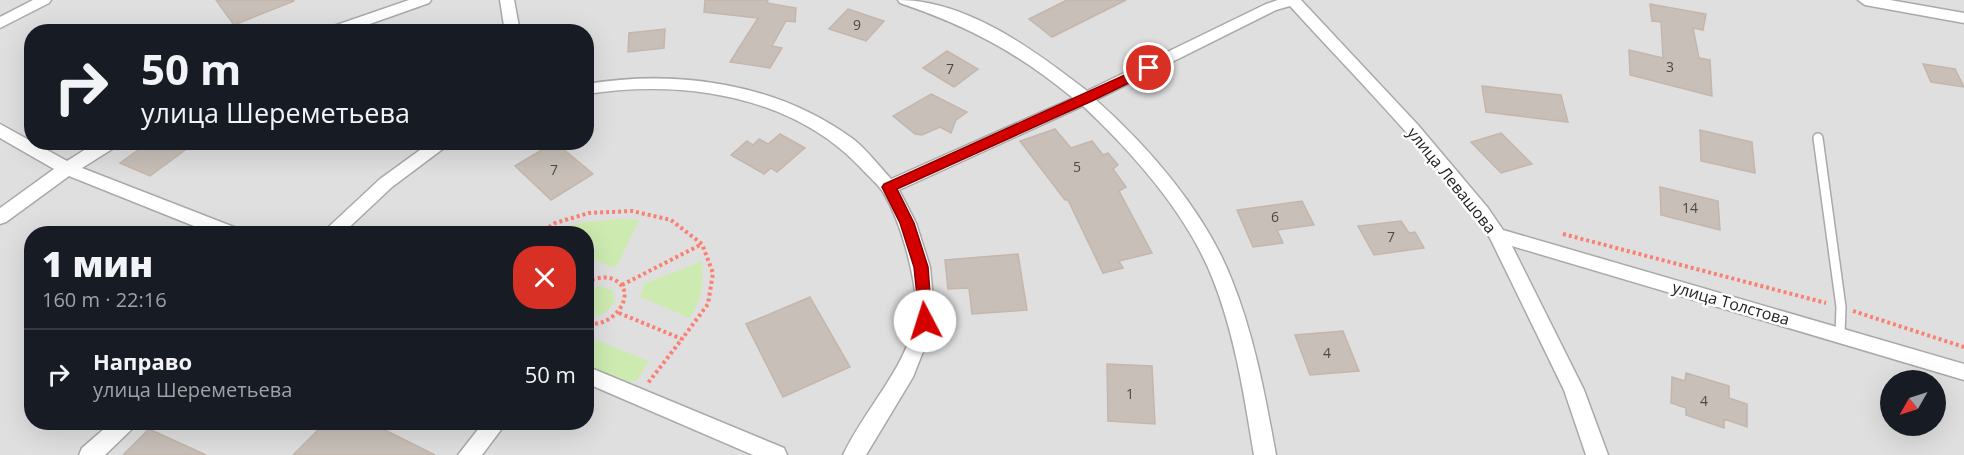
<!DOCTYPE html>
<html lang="ru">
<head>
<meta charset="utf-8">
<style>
  :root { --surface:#171b24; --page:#20242c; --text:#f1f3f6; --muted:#9ea1a6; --line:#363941 }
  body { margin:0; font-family:"Open Sans",sans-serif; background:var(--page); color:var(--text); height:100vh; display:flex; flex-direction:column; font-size:22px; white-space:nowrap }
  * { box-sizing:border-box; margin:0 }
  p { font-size:20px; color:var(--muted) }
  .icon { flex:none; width:33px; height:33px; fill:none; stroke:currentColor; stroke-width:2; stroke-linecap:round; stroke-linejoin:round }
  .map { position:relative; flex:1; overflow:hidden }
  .drawer { position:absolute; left:24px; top:226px; width:570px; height:204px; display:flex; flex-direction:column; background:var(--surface); border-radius:24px; box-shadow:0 6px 24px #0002 }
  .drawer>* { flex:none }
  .top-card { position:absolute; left:24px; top:24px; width:570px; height:126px; border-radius:24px; box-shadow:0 6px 24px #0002; background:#171b24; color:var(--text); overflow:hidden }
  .needle { width:39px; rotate:231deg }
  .tools { position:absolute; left:1880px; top:370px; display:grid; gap:12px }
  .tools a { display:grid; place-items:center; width:66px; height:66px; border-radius:50%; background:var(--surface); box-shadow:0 6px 24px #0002; font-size:30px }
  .pin { position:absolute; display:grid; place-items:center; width:51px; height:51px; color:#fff; margin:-26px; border:3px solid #fff; border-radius:50%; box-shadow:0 2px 6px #0007 }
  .me { position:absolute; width:66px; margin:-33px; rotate:355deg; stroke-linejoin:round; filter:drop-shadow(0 0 4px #0008) }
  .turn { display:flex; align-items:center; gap:21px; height:126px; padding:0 18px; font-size:27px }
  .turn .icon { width:78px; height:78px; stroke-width:2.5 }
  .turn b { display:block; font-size:42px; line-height:51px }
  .round { display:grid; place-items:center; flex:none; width:63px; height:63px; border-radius:24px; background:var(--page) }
  .headline { display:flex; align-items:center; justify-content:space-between; height:102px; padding:0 18px }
  h1 { font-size:36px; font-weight:800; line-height:45px }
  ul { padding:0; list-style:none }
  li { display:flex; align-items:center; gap:18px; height:90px; padding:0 18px; border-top:2px solid var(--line) }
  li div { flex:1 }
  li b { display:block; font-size:22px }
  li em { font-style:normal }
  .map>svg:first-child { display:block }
  .residential { fill:#e0dfdf; fill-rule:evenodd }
  .grass { fill:#cdebb0 }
  .building { fill:#c7bfb8; stroke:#c4b6ab; stroke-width:1.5 }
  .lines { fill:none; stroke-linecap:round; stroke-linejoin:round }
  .lane-casing { stroke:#a9a9a9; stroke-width:12 }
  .street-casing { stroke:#a9a9a9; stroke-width:3 }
  .path { stroke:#fa8072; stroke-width:4; stroke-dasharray:3 3; stroke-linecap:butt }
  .lane { stroke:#fff; stroke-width:9 }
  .street { fill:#fff; fill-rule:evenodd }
  .route { fill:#d40000; stroke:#8a0000; stroke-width:1.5 }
  .labels { text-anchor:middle; stroke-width:5; stroke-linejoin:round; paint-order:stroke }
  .number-label { font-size:14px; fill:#4b4948 }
  .street-label { font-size:16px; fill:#222; stroke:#fff }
</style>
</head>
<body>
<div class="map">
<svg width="1964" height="455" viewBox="0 0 1964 455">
  <rect width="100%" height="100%" fill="#f2efe9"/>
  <path class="residential" d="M0 0H1964V455H0ZM32 32H586V142H32ZM32 234H586V423H32ZM1890 381H1935V426H1890Z"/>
  <path class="grass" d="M621 219 639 220 616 268 587 257 597 245 587 241 586 234H567L557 230 584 222Z
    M702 261C703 286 703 296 690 318L640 297 644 284Z
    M600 286 613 291 615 303 603 314 587 317V290Z
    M586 336 649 361 637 380 624 385 587 370Z"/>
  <path class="building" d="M216 0H293L294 1 234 25Z
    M705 0H768L767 3 796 8 795 22 786 21 772 46 782 48 770 68 730 62 758 18 704 12Z
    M1067 0H1126L1052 37 1029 19Z
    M1650 4 1706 14 1703 30 1693 28 1699 58 1710 60 1712 96 1630 75 1629 50 1663 58 1661 22 1652 21Z
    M848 9 884 21 866 41 829 29Z
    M665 29 664 48 628 52 629 33Z
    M947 51 978 69 954 87 923 68Z
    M1923 64 1955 69 1964 87 1931 82Z
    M1482 86 1561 95 1568 122 1486 112Z
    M931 94 967 112 956 120 951 133 940 127 922 135 915 134 893 116Z
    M1055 129 1071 148 1092 141 1103 155 1108 153 1118 165 1113 169 1126 187 1119 191 1152 253 1119 261 1123 268 1103 273 1068 200H1065L1020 141Z
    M1700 130 1752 142 1755 173 1701 161Z
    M1501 133 1532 164 1501 173 1471 142Z
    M780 134 805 148 777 172 771 168 764 174 731 155 747 141 753 145 759 139 768 144Z
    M149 142H196L150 176 120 163Z
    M555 142 593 174 551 200 515 166Z
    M1660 187 1718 201 1720 230 1661 215Z
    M1302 201 1314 225 1277 230 1283 243 1253 247 1237 210Z
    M1401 221 1409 233 1415 232 1424 248 1374 255 1358 226Z
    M1018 254 1027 310 972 314 969 288 948 289 945 260Z
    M810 297 850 367 783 397 746 324Z
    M1343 331 1359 371 1310 375 1295 335Z
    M1107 364 1152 366 1155 424 1108 421Z
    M1686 373 1729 386V398L1747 404V427L1724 419V428L1686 415V408L1671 403 1672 377 1685 381Z
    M325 423H371L435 455H293Z
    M149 429 206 455H123Z"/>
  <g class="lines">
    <defs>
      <path id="lane" d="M1818 138 1841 307 1840 334"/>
      <path id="street" d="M33 0H51L49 3 0 28V17Z
        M409 0H431L429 3 347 32H323L325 29Z
        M500 0H514L520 32H505Z
        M898 0C967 0 1034 50 1087 91L1266 4 1278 0H1301L1418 125 1488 208 1503 230 1964 364V380L1512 246 1584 390 1608 455H1586L1564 390 1490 238C1433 154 1358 81 1290 6L1276 10 1096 100C1149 147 1205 212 1231 278 1254 334 1265 395 1276 455H1254C1244 395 1235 334 1212 277 1187 214 1132 152 1083 106L899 190 916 223 930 267 935 321 913 377 866 455H843C865 409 902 373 915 323 920 304 910 261 904 242 899 225 892 207 883 192 877 183 868 176 861 168 792 95 683 79 586 94V84C678 69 777 83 853 139 867 150 879 166 891 179L1073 98C1017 52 968 26 900 3Z
        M1858 0H1890L1964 13V23L1865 5Z
        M0 124 67 161 97 142H119L117 146 82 168 239 229 242 234H214L69 176 6 222 0 224V208L54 169 0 138Z
        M431 142H452L392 187 342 234H321L380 179Z
        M586 366 784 448 787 455H753L586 383Z
        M111 423H135L132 429 105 455H79L82 448Z
        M483 423H506L482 455H458Z"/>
    </defs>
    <use href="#lane" class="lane-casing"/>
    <use href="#street" class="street-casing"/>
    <path class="path" d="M539 234 555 223 589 213 632 211 671 220 702 244 713 273 708 304 682 339
      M1563 234 1826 303
      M586 281C595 279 606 275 615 280 635 291 620 315 605 321 599 324 592 324 586 325
      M622 285 702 244
      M1853 311 1964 347
      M619 313 682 339 648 383"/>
    <use href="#lane" class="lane"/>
    <use href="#street" class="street"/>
  </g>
  <path class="route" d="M1149 64 1153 65V71L1092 101 897 189 914 223 928 267 932 321 930 325H920L914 267 900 223 882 187 884 184Z"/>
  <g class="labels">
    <g class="number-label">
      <text x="857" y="30">9</text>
      <text x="1670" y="72">3</text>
      <text x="950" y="74">7</text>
      <text x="1077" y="172">5</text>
      <text x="554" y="175">7</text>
      <text x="1690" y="213">14</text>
      <text x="1275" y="222">6</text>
      <text x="1391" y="242">7</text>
      <text x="1327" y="358">4</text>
      <text x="1130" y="399">1</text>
      <text x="1704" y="406">4</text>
    </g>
    <g class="street-label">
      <text transform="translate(1452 180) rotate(51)" y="6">улица Левашова</text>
      <text transform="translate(1731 303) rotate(16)" y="6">улица Толстова</text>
    </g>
  </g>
</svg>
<div class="tools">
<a><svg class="needle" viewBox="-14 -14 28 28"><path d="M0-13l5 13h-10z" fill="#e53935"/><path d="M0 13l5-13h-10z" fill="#9ea1a6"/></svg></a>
</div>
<div class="pin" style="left:1149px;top:68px;background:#d93025"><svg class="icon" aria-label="arrive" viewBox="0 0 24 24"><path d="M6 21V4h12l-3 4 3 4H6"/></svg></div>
<svg class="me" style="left:925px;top:321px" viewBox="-20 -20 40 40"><circle r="19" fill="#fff"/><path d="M0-13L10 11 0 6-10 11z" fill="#d40000"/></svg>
<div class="top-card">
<div class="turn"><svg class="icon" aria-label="right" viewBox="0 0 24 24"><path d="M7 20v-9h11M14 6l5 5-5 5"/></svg><div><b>50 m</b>улица Шереметьева</div></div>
</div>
<section class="drawer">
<div class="headline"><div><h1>1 мин</h1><p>160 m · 22:16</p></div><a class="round" style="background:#d93025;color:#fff"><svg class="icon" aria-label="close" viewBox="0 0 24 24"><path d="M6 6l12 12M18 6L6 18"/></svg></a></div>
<ul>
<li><svg class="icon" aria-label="right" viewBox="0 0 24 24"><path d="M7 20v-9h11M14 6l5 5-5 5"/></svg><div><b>Направо</b><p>улица Шереметьева</p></div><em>50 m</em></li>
</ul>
</section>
</div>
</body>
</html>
